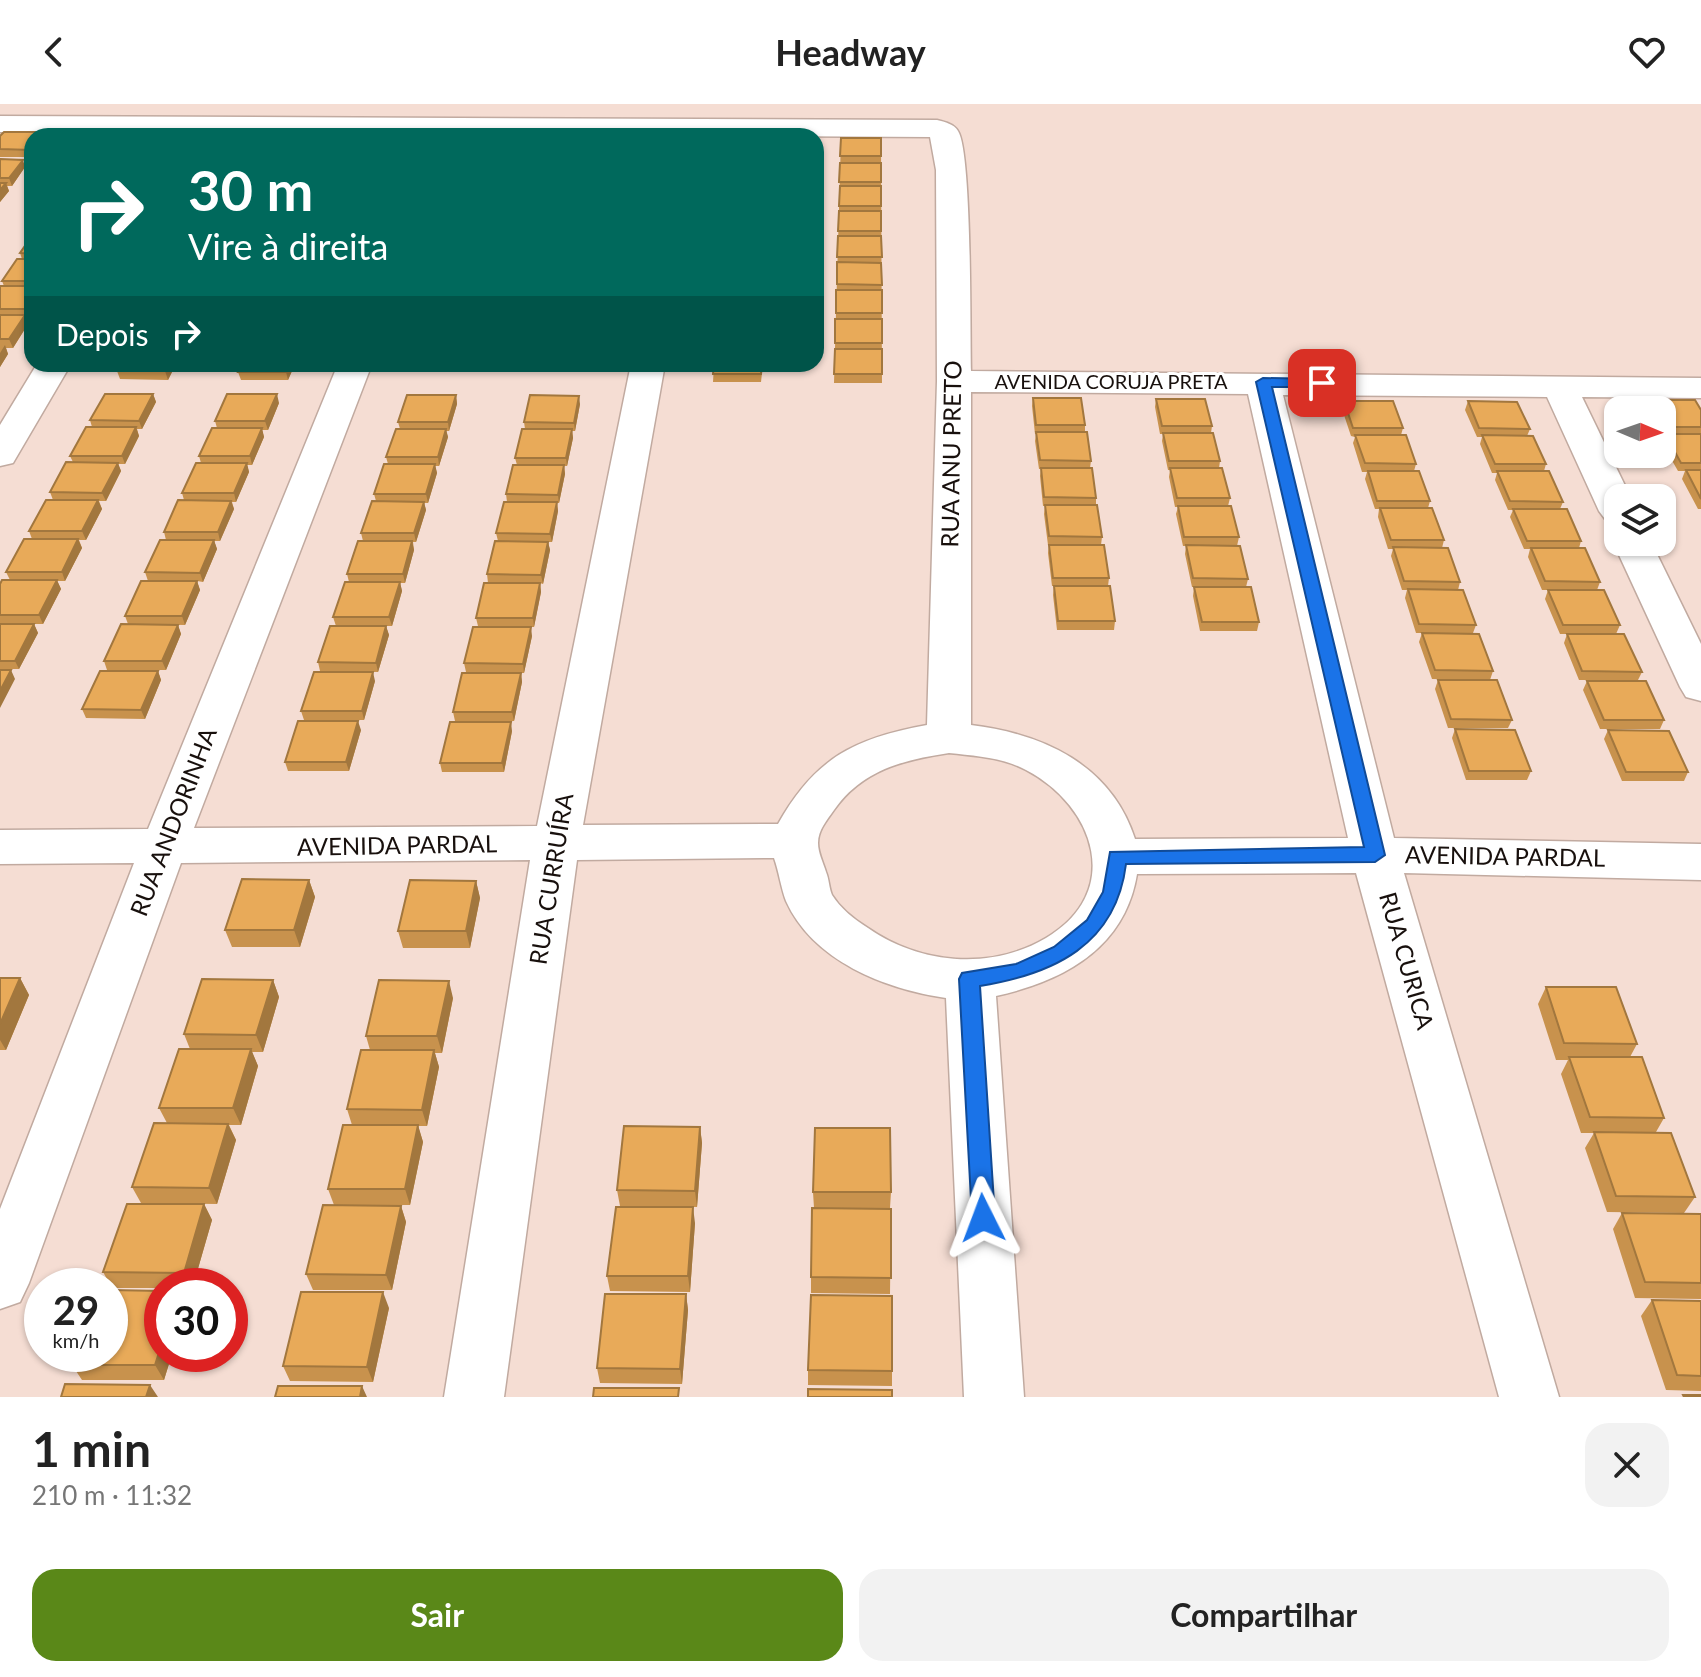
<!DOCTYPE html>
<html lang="pt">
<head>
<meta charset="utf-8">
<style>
  :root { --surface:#fff; --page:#f2f2f2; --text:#222; --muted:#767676; --accent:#5a8818 }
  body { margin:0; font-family:Lato,sans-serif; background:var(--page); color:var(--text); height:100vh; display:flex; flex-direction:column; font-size:30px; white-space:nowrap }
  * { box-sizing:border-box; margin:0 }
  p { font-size:26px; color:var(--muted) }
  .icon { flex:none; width:44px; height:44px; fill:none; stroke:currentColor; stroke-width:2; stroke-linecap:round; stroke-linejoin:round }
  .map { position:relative; height:1293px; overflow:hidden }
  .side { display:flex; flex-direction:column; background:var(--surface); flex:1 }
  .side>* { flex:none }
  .top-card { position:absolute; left:24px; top:24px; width:800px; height:244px; border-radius:24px; box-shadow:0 2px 6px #0004; background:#00695c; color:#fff; overflow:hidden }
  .needle { width:52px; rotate:92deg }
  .fabs { position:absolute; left:1604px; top:292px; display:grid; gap:16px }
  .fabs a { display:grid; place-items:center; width:72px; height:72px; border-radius:16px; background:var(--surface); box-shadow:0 2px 6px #0004; font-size:40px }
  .speed { position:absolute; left:24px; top:1164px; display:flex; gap:16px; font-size:40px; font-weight:700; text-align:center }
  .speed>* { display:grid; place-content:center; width:104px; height:104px; border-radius:50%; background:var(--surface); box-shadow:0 2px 6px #0004; line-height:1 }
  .speed small { font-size:20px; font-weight:400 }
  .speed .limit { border:12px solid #d22; background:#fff; color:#111 }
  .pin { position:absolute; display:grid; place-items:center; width:68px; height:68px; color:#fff; margin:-34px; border-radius:16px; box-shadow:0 4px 12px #0006 }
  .me { position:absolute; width:88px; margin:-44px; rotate:357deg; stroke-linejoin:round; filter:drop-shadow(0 0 6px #0008) }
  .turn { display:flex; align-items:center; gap:28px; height:168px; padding:0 32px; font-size:36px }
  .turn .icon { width:104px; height:104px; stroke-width:2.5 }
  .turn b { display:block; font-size:56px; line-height:68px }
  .then { display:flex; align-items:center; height:76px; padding:0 32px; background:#0003; gap:16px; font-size:30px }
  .round { display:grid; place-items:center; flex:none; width:84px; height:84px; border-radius:24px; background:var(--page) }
  .head { display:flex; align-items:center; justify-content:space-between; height:136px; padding:0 32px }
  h1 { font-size:48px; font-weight:700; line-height:60px }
  .button { display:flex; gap:16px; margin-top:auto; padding:16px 32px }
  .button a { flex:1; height:92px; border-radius:24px; background:var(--accent); color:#fff; font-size:32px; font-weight:700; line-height:92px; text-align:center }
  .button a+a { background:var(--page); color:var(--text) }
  header { display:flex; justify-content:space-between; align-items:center; height:104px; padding:0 32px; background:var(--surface); font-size:36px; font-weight:700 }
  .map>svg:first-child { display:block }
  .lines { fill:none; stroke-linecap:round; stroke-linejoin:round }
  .minor-casing { stroke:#c1aaa0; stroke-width:3 }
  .minor { fill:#fff; fill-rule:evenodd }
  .wall { fill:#c8924d }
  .shaded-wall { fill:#a2773e }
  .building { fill:#e8aa59; stroke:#a2773e; stroke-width:2 }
  .route { fill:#1a73e8; stroke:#114b97; stroke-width:2 }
  .labels { text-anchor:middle; stroke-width:6; stroke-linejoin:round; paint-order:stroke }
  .far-street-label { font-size:20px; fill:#18100d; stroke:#fff }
  .street-label { font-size:24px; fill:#18100d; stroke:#fff }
</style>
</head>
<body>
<header><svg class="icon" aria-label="back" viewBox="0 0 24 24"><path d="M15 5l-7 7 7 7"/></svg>Headway<svg class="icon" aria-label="heart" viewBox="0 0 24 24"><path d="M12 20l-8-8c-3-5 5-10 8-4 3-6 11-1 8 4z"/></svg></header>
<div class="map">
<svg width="1701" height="1293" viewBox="0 0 1701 1293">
  <rect width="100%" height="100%" fill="#f5ddd3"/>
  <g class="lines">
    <defs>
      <path id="minor" d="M0 12 937 16C945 18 954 20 958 27 972 48 970 230 971 267L1701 274V294L1582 293 1631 394H1618V419L1605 415 1599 407 1547 293 1283 291 1394 734 1701 740V776L1404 769 1559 1293H1499L1356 769 1137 770C1125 844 1064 877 996 892L1024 1293H964L946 894C885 885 813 857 786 797 781 784 779 768 774 754L577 756 504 1293H444L530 756 181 759 29 1179 20 1198 0 1205V1105L134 759 0 760V726L148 725 338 260H372L194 724 537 722 631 260H665L583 721 778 720C815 654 855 634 927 621L937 277 936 66 930 33 0 28ZM971 288 1248 290 1348 734 1135 735C1111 661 1044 630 971 621ZM949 649C975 652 1002 653 1026 666 1095 702 1124 788 1046 834 990 867 920 860 868 824 855 816 840 804 832 791 829 784 829 775 826 768 823 758 818 749 818 739 818 726 827 716 834 706 862 666 903 656 949 649Z
        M37 260H71L13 359 0 362V321Z
        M1618 430V438H1651L1701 540V597L1686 593 1680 583 1613 438Z"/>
    </defs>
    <use href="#minor" class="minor-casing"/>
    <use href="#minor" class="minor"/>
  </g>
  <path class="wall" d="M43 28 45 32H32V53H0V32Z
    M841 34H881L882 279H834Z
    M0 55 25 63 12 82H7L9 87 0 98Z
    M32 132V213L26 214 28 220 13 244H6L8 250 0 263V182H4L2 177 22 155 20 149Z
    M176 260 168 276 120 275 117 267Z
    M242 260H295L288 276H241L238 268Z
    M714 260H763L761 278H713Z
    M153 290 156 298 142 325H137L139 332 125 360H118L121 367 106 397H99L102 405 86 436H79L82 444 65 477H57L61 485 43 520H0V480L10 476 6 468 32 435 29 427 53 396 50 388 73 358 70 352 92 323 90 316Z
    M456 291 457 300 449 327H446L448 333 439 362H435L437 369 428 399H424L426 406 416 438H413L414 446 405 479H400L402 487 392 522H336L333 513 349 478 347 470 363 437 361 429 376 397 374 390 388 360 386 353 400 325 398 318Z
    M1033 294 1085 321V328L1091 357 1090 364 1096 394V401L1102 433 1101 441 1109 474 1108 482 1115 517 1114 526H1057L1053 491 1054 482H1052L1048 449 1049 441H1048L1044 410 1045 402H1043L1040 372 1041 365H1039L1035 337 1036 330H1035L1032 302Z
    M1156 295 1212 322 1211 329 1220 357 1219 364 1230 394 1228 402 1239 433 1237 442 1248 475 1246 483 1259 518 1257 527H1200L1193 492 1194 483H1192L1185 450 1186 442H1183L1176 410 1178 403H1175L1169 373 1170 366H1168L1162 337 1163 330H1160L1155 303Z
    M1647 296 1701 306V405H1698L1682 375 1685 367H1678L1662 339 1665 332H1662V306H1644L1643 305Z
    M1344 297 1403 324 1401 331 1416 360 1414 367 1430 397 1428 404 1444 436 1442 444 1460 478 1458 486 1476 521 1473 529H1416L1405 494 1407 486H1402L1391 452 1393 445H1388L1378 413 1379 405H1375L1365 375 1367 368H1362L1353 339 1355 333 1351 332 1342 305Z
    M1468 297 1530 325 1527 332 1546 360 1544 367 1563 398 1560 405 1581 437 1579 444 1600 478 1597 486 1620 521 1616 530H1560L1545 495 1548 486H1542L1528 453 1530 445H1524L1510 413 1513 406H1508L1495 376 1497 369H1492L1480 340 1482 333H1477L1465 306Z
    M279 299 268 326H262L264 333 252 361H247L249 368 236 398H232L234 405 220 437H214L217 445 203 478 197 477 200 486 185 521 128 520 125 512 148 477 145 468 166 436 164 428 184 396 182 389 201 359 199 352 217 324 215 317Z
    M580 300 575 327H572L573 334 567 362H564L565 370 559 399H557L558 407 552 438H548L550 446 543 480 540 479 541 488 534 523 478 522 476 514 488 479 487 470 498 437 496 429 507 398 506 390 517 361 515 354 525 325 524 318Z
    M0 520H34L38 529 19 565H0Z
    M178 521 181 530 166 566H107L104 557Z
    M386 522 389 531 378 568 320 567 318 558Z
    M1422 529 1493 567 1490 576 1432 575 1419 538Z
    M1567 530 1642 568 1638 576H1579L1564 539Z
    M532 532 524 569 466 568 464 559Z
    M158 567 161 576 145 615 86 614 82 605Z
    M521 569 522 578 514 617H455L453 608Z
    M1438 576 1512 616 1508 624H1448L1435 585Z
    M375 577 364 616H304L301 607Z
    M1587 577 1664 616 1660 625H1600L1583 586Z
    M1455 625 1531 667 1527 676H1466L1452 634Z
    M361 626 349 667H288L285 658Z
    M1608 626 1688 668 1684 677H1622L1604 635Z
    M512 627 504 668H442L440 659Z
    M309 776 315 793 300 843H232L225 826Z
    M476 777 480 794 470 844H403L398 827Z
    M0 874H20L29 891 6 946H0Z
    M273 876 279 893 263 948H252L258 962 241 1021H229L236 1036 217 1100 141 1099 132 1083 167 1019 159 1004 190 945 184 930Z
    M1546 883 1637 940 1630 953 1664 1014 1656 1028 1695 1093 1684 1109 1607 1108 1585 1044 1594 1029H1581L1561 970 1568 956H1556L1538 900Z
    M453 894 442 949H435L439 963 427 1022H418L423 1038 410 1101H334L328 1085 352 1021 347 1005 370 946 366 932Z
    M700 1023 702 1039 697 1103 620 1102 617 1086Z
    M813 1088H891L890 1104H814Z
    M204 1100 212 1116 193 1182H162V1184H112L103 1168Z
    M401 1102 406 1118 392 1186H313L306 1170Z
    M891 1105 890 1190 811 1189V1173Z
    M1622 1109 1701 1111V1195L1635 1194 1613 1125Z
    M695 1119 690 1188 610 1187 607 1172Z
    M686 1190 688 1206 682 1280 600 1279 597 1264Z
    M1652 1196 1701 1197V1287L1666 1286 1641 1212Z
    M389 1204 373 1278 290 1277 283 1262Z
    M162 1250H172L164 1276H82L72 1261Z
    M808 1266 892 1267V1282L808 1281Z"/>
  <path class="shaded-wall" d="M23 56 25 63 12 82 9 74Z
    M6 79 9 87 0 98V86Z
    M32 200V213L31 214 28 205Z
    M25 211 28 220 13 244 9 235Z
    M5 241 8 250 0 263V249Z
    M169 260H176L168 276 165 267Z
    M289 260H295L288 276 286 268Z
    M153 290 156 298 142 325 139 317Z
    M277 290 279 299 268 326 265 317Z
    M456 291 457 300 449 327 448 318Z
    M579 292 580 300 575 327 574 319Z
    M136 323 139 332 125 360 122 352Z
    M262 324 264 333 252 361 250 352Z
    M446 325 448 333 439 362 438 353Z
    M572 325 573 334 567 362 566 354Z
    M118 359 121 367 106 397 102 389Z
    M247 359 249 368 236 398 234 389Z
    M435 360 437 369 428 399 426 390Z
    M564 361 565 370 559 399 558 391Z
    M98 396 102 405 86 436 82 427Z
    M231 397 234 405 220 437 218 428Z
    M424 398 426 406 416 438 414 429Z
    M557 398 558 407 552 438 550 430Z
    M78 435 82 444 65 477 62 468Z
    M214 436 217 445 203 478 200 469Z
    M412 437 414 446 405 479 403 470Z
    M548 438 550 446 543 480 541 471Z
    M57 476 61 485 43 520 39 511Z
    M197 477 200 486 185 521 182 512Z
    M400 478 402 487 392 522 389 513Z
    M540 479 541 488 534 523 533 514Z
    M34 520 38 529 19 565 15 557Z
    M178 521 181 530 166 566 162 557Z
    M386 522 389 531 378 568 376 559Z
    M531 523 532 532 524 569 523 560Z
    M11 566 15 575 0 604V587Z
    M158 567 161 576 145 615 141 606Z
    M373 568 375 577 364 616 362 607Z
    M521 569 522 578 514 617 512 608Z
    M358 617 361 626 349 667 346 658Z
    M511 618 512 627 504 668 502 659Z
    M309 776 315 793 300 843 294 826Z
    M476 777 480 794 470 844 466 827Z
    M20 874 29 891 6 946 0 936V920Z
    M273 876 279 893 263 948 256 931Z
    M449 877 453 894 442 949 437 932Z
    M251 945 258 962 241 1021 233 1004Z
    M434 946 439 963 427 1022 422 1006Z
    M228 1020 236 1036 217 1100 209 1084Z
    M418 1021 423 1038 410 1101 405 1085Z
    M700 1023 702 1039 697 1103 695 1087Z
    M204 1100 212 1116 193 1182H191L184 1169Z
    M401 1102 406 1118 392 1186 386 1171Z
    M693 1103 695 1119 690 1188 688 1172Z
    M383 1188 389 1204 373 1278 367 1263Z
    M686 1190 688 1206 682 1280 680 1265Z
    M162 1239V1250H172L164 1276 155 1261Z
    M150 1281 158 1293H146Z
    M362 1282 367 1293H360Z"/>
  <path class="building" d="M4 28H43L40 32H32V44L31 46 0 45V32Z
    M104 28H143L141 32H101Z
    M841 34H881V52H840Z
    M0 55 23 56 9 74H0Z
    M840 59H881V78H839Z
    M0 79H6L0 86Z
    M840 82H881V102H839Z
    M839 107H881V127H838Z
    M32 132V150L20 149Z
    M838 132H881L882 153H837Z
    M17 155H32V177H2Z
    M837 158 881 159 882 181 837 180Z
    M0 182H32V200L28 205H0Z
    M836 186H882V209H836Z
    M0 211H25L9 235H0Z
    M835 215H882V239H835Z
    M835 245H882V270H834Z
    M121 260H169L165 267H117Z
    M242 260H289L286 268H238Z
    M714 260H762L761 270H713Z
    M105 290H153L139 317 90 316Z
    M227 290H277L265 317H215Z
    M407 291H456L448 318H398Z
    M530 291 579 292 574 319 524 318Z
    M1033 294H1081L1085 321H1036Z
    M1156 295H1205L1212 322H1162Z
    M1647 296H1695L1701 306V323H1662V306H1652Z
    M1344 297H1393L1403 324H1353Z
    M1468 297 1517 298 1530 325 1479 324Z
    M86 323H136L122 352H70Z
    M212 324H262L250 352H199Z
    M396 325H446L438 353H386Z
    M522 325H572L566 354H515Z
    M1036 328H1087L1091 357 1040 356Z
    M1163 329H1213L1220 357H1169Z
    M1665 330H1701V359H1681Z
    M1355 331H1406L1416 360 1365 359Z
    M1482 331 1533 332 1546 360H1495Z
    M66 358 118 359 102 389 50 388Z
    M196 359H247L234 389H182Z
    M384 360H435L426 390H374Z
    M513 361H564L558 391 506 390Z
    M1041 364H1092L1096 394 1044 393Z
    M1170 364H1222L1230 394H1177Z
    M1686 366H1701V395Z
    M1368 367H1419L1430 397H1377Z
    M1497 367H1549L1563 398 1510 397Z
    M46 396H98L82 427H29Z
    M178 396 231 397 218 428H164Z
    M372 397 424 398 414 429H361Z
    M504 398H557L550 430 496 429Z
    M1045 401H1097L1102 433 1049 432Z
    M1178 402H1231L1239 433H1184Z
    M1380 404H1432L1444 436H1391Z
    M1513 405H1567L1581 437H1527Z
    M24 435H78L62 468H6Z
    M160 436H214L200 469 145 468Z
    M358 437H412L403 470H347Z
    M495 437 548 438 541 471 487 470Z
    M1049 441H1104L1109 474H1053Z
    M1186 441 1240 442 1248 475 1193 474Z
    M1393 443 1448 444 1460 478 1404 477Z
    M1531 444H1585L1600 478 1545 477Z
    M2 476H57L39 511H0V480Z
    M141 477H197L182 512H125Z
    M345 478H400L389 513H333Z
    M484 479H540L533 514H476Z
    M1054 482H1110L1115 517H1058Z
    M1194 483H1251L1259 518H1202Z
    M1408 485 1463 486 1476 521 1419 520Z
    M1548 486H1604L1620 521H1563Z
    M0 520H34L15 557H0Z
    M121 520 178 521 162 557H104Z
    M330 522H386L376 559 318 558Z
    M473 523H531L523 560 464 559Z
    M1422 529 1479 530 1493 567 1435 566Z
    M1567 530H1624L1642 568 1582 567Z
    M0 566H11L0 587Z
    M100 567H158L141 606 82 605Z
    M314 568H373L362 607H301Z
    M462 569H521L512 608H453Z
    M1438 576H1497L1512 616 1451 615Z
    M1587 577H1646L1664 616H1604Z
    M298 617H358L346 658H285Z
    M450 618H511L502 659H440Z
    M1455 625 1515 626 1531 667H1469Z
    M1608 626 1669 627 1688 668H1626Z
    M242 775 309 776 294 826H225Z
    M410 776 476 777 466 827H398Z
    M0 874H20L0 920Z
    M202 875 273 876 256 931 184 930Z
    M379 876 449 877 437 932H366Z
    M1546 883H1616L1637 940 1564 939Z
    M179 945H251L233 1004H159Z
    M361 946H434L422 1006 347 1005Z
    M1569 953H1642L1664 1014 1590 1013Z
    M154 1019 228 1020 209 1084 132 1083Z
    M343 1021H418L405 1085H328Z
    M624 1022 700 1023 695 1087 617 1086Z
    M815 1024H890L891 1088H813Z
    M1594 1028 1671 1029 1695 1093 1616 1092Z
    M127 1100H204L184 1169 103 1168Z
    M323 1101 401 1102 386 1171 306 1170Z
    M616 1103H693L688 1172H607Z
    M812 1104 891 1105V1174L811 1173Z
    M1622 1109 1701 1110V1179L1645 1178Z
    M110 1186 162 1187V1239L155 1261H72L76 1250H110Z
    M301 1188H383L367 1263 283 1262Z
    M605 1190H686L680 1265 597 1264Z
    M811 1191 892 1192V1267L808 1266Z
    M1652 1196 1701 1197V1272L1677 1271Z
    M65 1280 150 1281 146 1293H61Z
    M278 1282H362L360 1293H275Z
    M594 1284H679L678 1293H593Z
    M808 1285 892 1286V1293H808Z
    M1683 1291H1701V1293H1684Z"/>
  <path class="route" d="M1263 274 1322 275 1330 279 1322 283H1272L1385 751 1375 758 1126 760C1116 841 1054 870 980 882L995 1114 992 1121 983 1124 975 1121 972 1114 959 875 962 869 1016 860 1054 843 1087 816 1103 788 1110 748 1364 743 1256 278Z"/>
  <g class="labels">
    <g class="far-street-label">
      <text x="1111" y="285">AVENIDA CORUJA PRETA</text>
    </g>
    <g class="street-label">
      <text transform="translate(952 350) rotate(-89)" y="8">RUA ANU PRETO</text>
      <text transform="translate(174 718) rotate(-69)" y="8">RUA ANDORINHA</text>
      <text transform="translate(397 742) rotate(-1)" y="8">AVENIDA PARDAL</text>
      <text transform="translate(1505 753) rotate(1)" y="8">AVENIDA PARDAL</text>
      <text transform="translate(552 775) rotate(-81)" y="8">RUA CURRUÍRA</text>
      <text transform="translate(1406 857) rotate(74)" y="8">RUA CURICA</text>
    </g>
  </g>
</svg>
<div class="fabs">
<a><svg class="needle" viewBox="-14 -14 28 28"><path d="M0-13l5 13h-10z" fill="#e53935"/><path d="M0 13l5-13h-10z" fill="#767676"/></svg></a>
<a><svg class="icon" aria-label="layers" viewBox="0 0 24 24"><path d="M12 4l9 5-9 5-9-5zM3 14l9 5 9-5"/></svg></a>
</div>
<div class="speed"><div>29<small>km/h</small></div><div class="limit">30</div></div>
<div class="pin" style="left:1322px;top:279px;background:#d93025"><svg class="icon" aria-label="arrive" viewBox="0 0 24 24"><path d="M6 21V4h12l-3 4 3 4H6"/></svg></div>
<svg class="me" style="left:983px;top:1114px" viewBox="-20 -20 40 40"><path d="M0-17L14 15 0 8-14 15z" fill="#1a73e8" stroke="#fff" stroke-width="4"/></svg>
<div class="top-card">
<div class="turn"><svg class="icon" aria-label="right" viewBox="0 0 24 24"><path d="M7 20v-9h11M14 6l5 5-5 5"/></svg><div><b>30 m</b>Vire à direita</div></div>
<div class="then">Depois<svg class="icon" aria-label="right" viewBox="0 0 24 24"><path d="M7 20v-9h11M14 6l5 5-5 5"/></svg></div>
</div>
</div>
<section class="side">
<div class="head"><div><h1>1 min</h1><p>210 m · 11:32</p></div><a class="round"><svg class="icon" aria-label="close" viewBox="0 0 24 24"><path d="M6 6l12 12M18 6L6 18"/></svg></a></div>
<div class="button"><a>Sair</a><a>Compartilhar</a></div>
</section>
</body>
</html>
